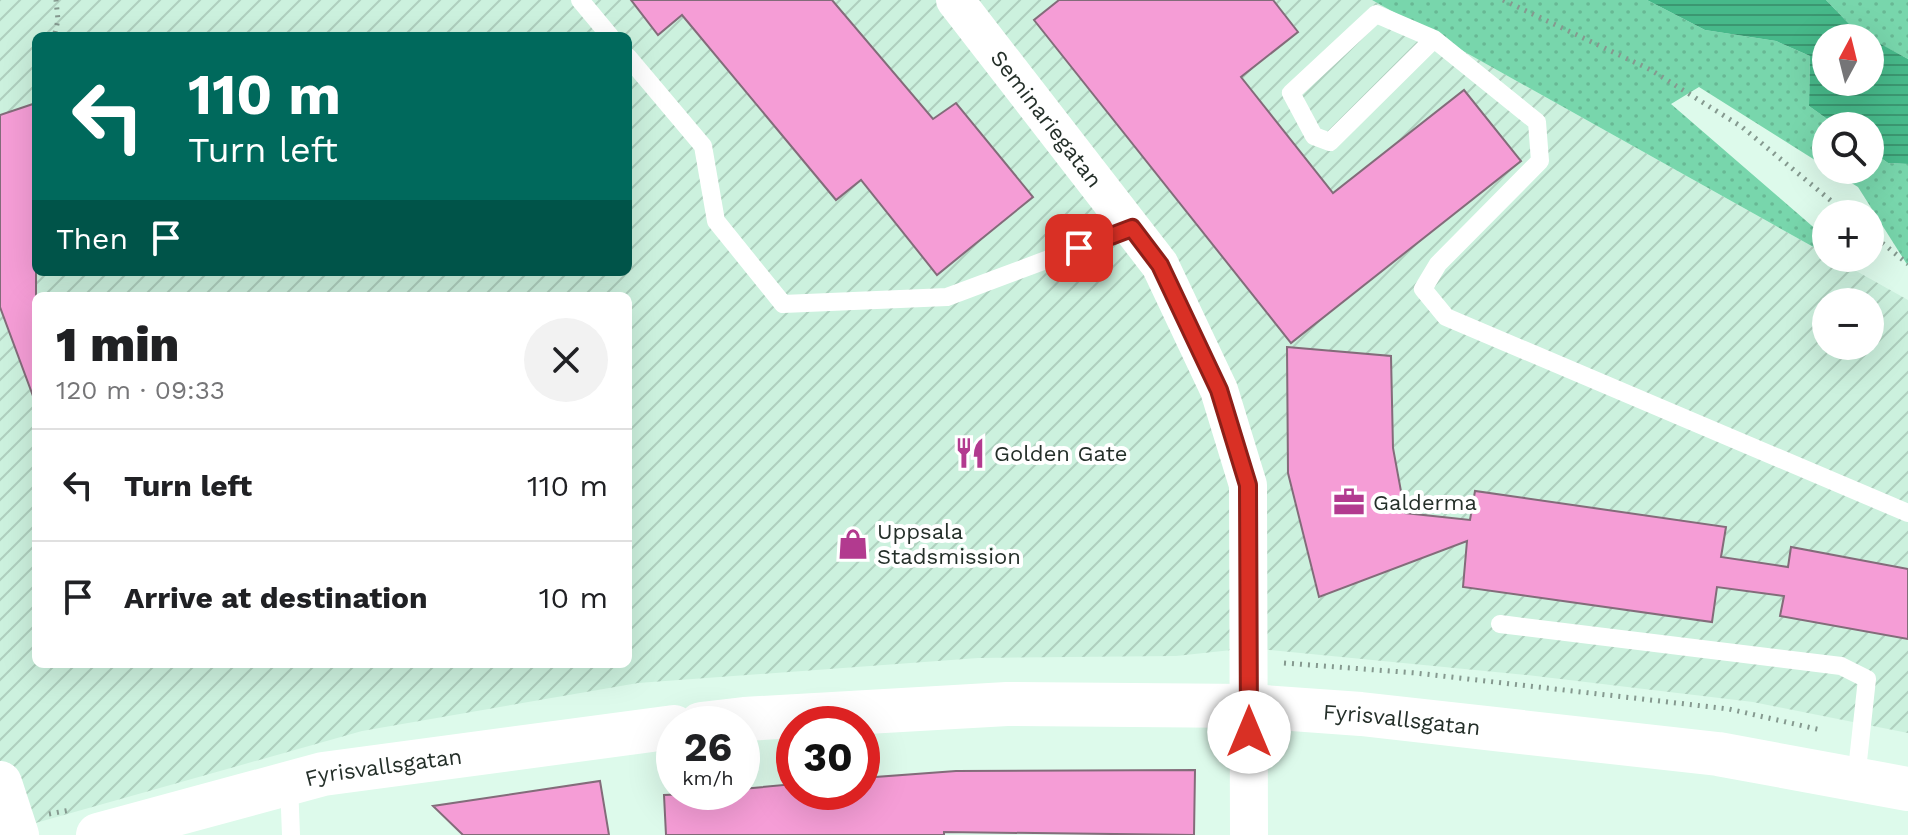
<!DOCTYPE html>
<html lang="en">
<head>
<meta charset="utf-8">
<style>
  :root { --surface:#fff; --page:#f2f2f2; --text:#202124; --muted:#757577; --line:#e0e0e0 }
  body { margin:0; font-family:"Work Sans",sans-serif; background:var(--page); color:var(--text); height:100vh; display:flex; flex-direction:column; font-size:30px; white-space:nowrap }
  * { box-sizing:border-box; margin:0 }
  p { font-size:26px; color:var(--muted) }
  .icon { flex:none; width:44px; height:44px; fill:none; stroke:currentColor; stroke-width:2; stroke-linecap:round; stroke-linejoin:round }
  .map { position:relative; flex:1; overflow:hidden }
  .panel { position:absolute; left:32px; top:292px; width:600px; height:376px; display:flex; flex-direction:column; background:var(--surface); border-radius:12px; box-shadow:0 8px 32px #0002 }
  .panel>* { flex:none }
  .hud { position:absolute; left:32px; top:32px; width:600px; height:244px; border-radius:12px; box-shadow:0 8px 32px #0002; background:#00695c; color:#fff; overflow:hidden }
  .needle { width:52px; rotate:7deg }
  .fabs { position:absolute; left:1812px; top:24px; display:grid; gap:16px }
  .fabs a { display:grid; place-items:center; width:72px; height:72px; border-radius:50%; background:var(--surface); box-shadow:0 8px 32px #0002; font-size:40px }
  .speed { position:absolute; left:656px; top:706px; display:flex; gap:16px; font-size:40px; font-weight:700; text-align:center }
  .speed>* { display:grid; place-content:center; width:104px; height:104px; border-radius:50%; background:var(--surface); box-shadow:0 8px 32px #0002; line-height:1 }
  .speed small { font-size:20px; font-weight:400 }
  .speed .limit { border:12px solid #d22; background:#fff; color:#111 }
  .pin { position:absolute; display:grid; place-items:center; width:68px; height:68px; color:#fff; margin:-34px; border-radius:16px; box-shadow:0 4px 12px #0006 }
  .me { position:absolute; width:88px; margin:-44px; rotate:0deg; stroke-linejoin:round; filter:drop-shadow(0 0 6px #0008) }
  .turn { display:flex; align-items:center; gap:28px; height:168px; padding:0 24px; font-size:36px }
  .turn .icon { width:104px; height:104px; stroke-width:2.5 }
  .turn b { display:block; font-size:56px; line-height:68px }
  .then { display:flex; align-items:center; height:76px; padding:0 24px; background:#0003; gap:16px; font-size:30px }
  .round { display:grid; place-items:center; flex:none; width:84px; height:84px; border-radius:42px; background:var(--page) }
  .overview { display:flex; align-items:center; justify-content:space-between; height:136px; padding:0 24px }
  h1 { font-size:48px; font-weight:800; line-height:60px }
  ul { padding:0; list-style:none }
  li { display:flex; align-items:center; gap:24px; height:112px; padding:0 24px; border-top:2px solid var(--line) }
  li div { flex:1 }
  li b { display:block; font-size:30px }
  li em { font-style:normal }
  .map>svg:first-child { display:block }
  .industrial { fill:url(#industrial-furrows); fill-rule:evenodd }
  .grass { fill:url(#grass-dots) }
  .water { fill:url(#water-rules) }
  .building { fill:#f59dd6; stroke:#836c7a; stroke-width:2 }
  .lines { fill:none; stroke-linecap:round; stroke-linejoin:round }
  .path { stroke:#85998f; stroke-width:5; stroke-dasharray:2 6; stroke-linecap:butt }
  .service { stroke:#fff; stroke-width:18 }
  .minor { stroke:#fff; stroke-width:38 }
  .tertiary { stroke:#fff; stroke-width:44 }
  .route-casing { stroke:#8d1f18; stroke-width:20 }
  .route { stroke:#d93025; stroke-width:14 }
  .labels { text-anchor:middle; stroke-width:8; stroke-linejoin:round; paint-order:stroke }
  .street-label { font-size:22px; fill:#242f29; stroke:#fff }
  .poi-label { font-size:22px; fill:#242f29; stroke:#fff; text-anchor:start }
</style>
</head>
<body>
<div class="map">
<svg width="1908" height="835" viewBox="0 0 1908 835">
  <defs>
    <pattern id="industrial-furrows" width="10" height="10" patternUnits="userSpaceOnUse" patternTransform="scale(2)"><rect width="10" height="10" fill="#ccf1de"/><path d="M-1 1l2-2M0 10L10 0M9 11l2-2" fill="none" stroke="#afcfbe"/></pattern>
    <pattern id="grass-dots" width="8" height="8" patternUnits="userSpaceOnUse" patternTransform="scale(2)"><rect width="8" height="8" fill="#78d6ac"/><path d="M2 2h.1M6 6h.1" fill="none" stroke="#68b894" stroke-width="1.8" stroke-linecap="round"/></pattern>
    <pattern id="water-rules" width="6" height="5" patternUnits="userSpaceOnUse" patternTransform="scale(2)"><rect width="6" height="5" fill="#47b98a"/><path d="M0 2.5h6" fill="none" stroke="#3b9771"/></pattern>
  </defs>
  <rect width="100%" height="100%" fill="#ddfaeb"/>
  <path class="industrial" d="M0 0H1372L1826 254V258H1833L1908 300V733L1753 702 1527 675 1250 648 1176 656 978 658 638 683 362 731 0 833ZM36 36H628V272H36ZM36 296H628V664H36ZM1826 302H1870V346H1826Z"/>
  <path class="grass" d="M1372 0H1647L1705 30 1776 41 1810 56 1809 106 1837 126H1826V167L1699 87 1671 104 1826 238V254Z
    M1826 0H1908V59L1856 31Z
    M1870 150 1888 163 1908 164V266L1858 187 1830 170H1870Z"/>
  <path class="water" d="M1647 0H1826L1856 31 1869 38H1826V82H1870V38L1908 59V164L1888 163 1870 150V126H1837L1809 106 1810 56 1776 41 1705 30Z"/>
  <path class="building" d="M631 0H832L933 119 956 103 1033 197 937 275 861 180 836 200 682 15 658 35Z
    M1059 0H1273L1298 32 1241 77 1333 193 1464 90 1521 161 1291 343 1034 20Z
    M36 103V395L33 396 0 307V115Z
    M1287 347 1391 356 1393 448 1405 513 1470 520 1475 491 1726 527 1721 557 1788 567 1791 547 1908 569V639L1780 616 1784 596 1717 587 1712 622 1463 587 1467 541 1319 597 1288 473Z
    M1195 770 1194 835 944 832V835H666L664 795 742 792V789L794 784V792H862V778L956 771Z
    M600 781 609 835H463L433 806Z"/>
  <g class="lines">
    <path class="path" d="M1503 0 1651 70 1742 127 1847 214
      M55 33 58 20 56 0
      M1870 233 1908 264
      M1284 663 1416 673 1729 709 1821 730
      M49 814 70 810"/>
    <path class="service" d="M580 0 610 36
      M1434 39 1330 142 1314 136 1291 93 1376 14 1434 39 1537 122 1540 161 1438 264 1423 289 1446 317 1908 513
      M628 57 703 146 716 221 783 304 947 297 1132 228
      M1500 624 1841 666 1867 679 1856 779
      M289 783 291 835"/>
    <path class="minor" id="s1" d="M955 0 1160 265 1219 390 1248 485 1249 835"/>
    <g class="tertiary">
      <path id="s2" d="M701 724 744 719 1007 704 1249 706 1361 714 1718 754 1908 789"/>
      <path d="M0 783 17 835"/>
      <path id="s3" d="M98 835 323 774 674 727"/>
    </g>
  </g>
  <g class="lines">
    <defs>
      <path id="route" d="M1079 248 1132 228 1160 265 1219 390 1248 485 1249 732"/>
    </defs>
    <use href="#route" class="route-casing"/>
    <use href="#route" class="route"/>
  </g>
  <defs>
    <symbol id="restaurant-bare" viewBox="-9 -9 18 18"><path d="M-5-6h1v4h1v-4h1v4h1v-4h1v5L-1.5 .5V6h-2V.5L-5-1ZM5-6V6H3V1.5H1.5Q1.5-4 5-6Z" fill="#b23a8f" stroke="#fff" stroke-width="2.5" paint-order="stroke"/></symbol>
    <symbol id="office-bare" viewBox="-9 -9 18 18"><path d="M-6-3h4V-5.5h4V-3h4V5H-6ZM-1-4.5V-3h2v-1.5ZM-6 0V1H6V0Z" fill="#b23a8f" stroke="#fff" stroke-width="2.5" paint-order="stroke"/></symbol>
    <symbol id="shop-bare" viewBox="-9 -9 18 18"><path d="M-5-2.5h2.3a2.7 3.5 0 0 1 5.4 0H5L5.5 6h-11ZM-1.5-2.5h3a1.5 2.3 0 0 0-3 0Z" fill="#b23a8f" stroke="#fff" stroke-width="2.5" paint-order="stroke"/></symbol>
  </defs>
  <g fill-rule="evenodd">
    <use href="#restaurant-bare" x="948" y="431" width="44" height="44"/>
    <use href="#office-bare" x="1327" y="480" width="44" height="44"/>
    <use href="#shop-bare" x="831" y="522" width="44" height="44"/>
  </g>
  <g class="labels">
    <g class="street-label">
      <text dy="8" stroke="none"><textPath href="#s1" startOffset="150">Seminariegatan</textPath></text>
      <text dy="8" stroke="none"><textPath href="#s2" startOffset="702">Fyrisvallsgatan</textPath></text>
      <text dy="8" stroke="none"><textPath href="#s3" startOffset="294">Fyrisvallsgatan</textPath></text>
    </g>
    <g class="poi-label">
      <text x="994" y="461">Golden Gate</text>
      <text x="1373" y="510">Galderma</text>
      <text x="877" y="539">Uppsala<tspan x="877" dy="25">Stadsmission</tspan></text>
    </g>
  </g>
</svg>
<div class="fabs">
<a><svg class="needle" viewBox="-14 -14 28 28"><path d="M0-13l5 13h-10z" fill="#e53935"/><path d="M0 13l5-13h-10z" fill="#757577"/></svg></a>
<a><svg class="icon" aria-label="search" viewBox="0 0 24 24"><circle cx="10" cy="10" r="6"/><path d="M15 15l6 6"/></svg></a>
<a>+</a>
<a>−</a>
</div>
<div class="speed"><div>26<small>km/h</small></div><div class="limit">30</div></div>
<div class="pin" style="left:1079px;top:248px;background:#d93025"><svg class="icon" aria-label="arrive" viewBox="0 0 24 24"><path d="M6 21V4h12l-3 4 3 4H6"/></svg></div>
<svg class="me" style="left:1249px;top:732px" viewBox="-20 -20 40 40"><circle r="19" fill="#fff"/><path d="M0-13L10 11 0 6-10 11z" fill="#d93025"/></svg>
<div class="hud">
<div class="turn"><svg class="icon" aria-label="left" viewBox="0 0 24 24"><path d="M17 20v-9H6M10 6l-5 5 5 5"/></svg><div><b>110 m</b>Turn left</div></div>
<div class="then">Then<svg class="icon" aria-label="arrive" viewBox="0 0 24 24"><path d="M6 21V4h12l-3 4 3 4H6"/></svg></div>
</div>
<section class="panel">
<div class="overview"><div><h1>1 min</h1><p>120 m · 09:33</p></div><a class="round"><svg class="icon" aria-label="close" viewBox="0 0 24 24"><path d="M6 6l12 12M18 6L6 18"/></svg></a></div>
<ul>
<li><svg class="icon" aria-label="left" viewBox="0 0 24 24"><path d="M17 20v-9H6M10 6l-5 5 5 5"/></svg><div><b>Turn left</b></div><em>110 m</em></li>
<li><svg class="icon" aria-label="arrive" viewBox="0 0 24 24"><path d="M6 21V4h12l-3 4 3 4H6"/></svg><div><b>Arrive at destination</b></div><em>10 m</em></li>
</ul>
</section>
</div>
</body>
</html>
